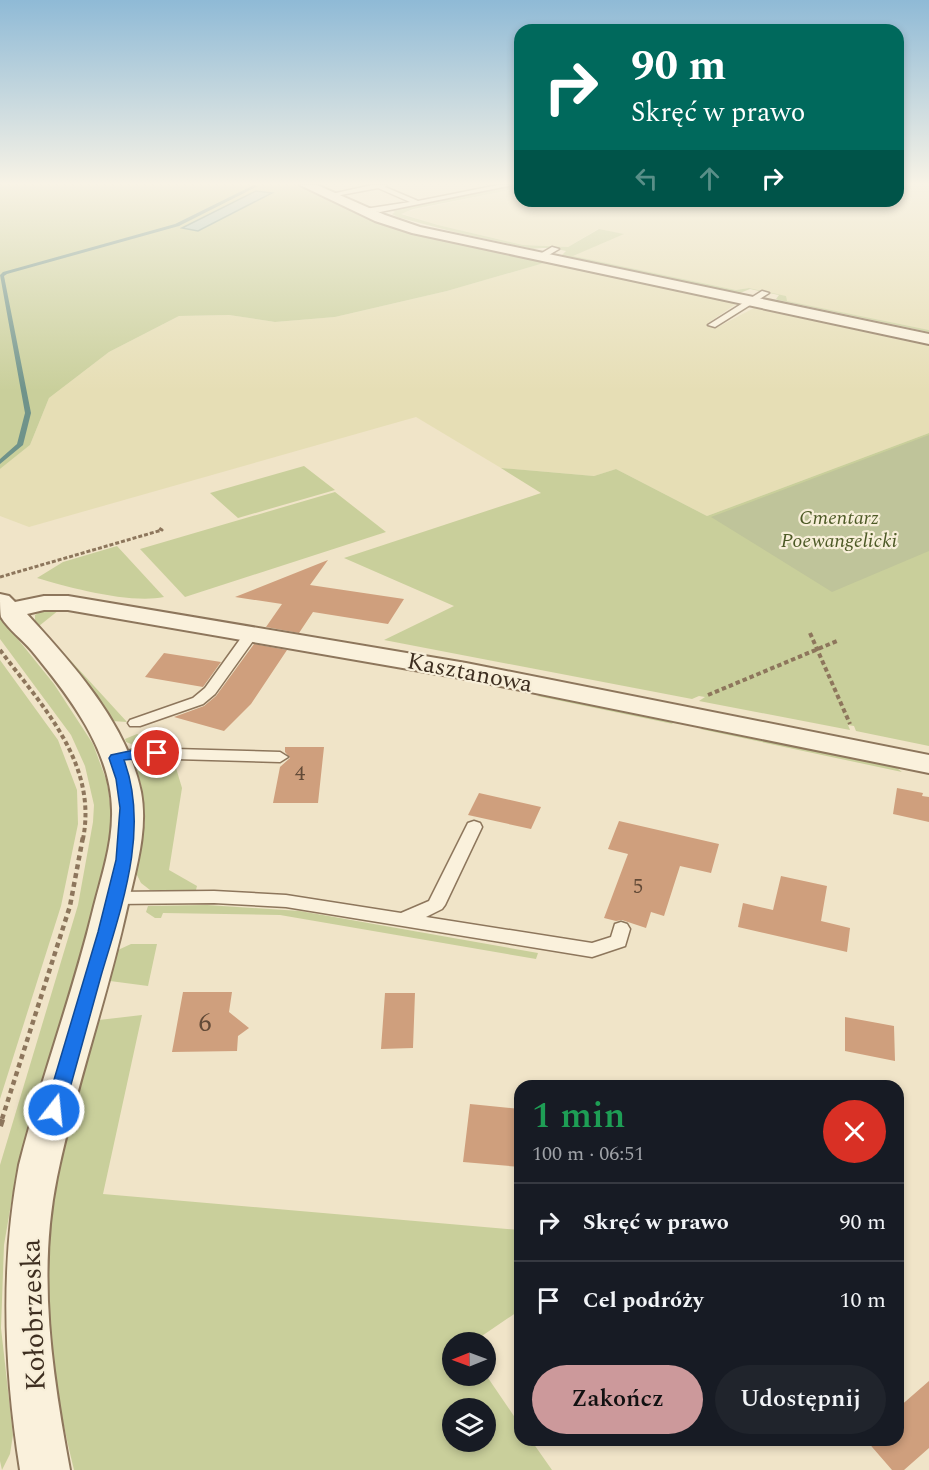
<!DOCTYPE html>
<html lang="pl">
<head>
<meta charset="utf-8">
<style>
  :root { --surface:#171b24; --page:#20242c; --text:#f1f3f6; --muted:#9ea1a6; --line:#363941; --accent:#cc999b }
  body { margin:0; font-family:Spectral,serif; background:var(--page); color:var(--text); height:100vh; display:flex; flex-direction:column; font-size:22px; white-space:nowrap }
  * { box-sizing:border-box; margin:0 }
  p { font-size:20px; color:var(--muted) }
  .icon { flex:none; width:33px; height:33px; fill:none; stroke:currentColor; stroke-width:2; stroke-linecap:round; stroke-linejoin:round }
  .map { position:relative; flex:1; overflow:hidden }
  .panel { position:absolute; left:514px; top:1080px; width:390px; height:366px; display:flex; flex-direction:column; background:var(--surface); border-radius:18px; box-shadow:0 3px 9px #0003 }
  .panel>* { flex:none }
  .hud { position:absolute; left:514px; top:24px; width:390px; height:183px; border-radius:18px; box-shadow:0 3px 9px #0003; background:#00695c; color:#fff; overflow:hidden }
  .needle { width:39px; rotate:269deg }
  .buttons { position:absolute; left:442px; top:1332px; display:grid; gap:12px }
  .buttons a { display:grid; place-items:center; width:54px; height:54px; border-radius:50%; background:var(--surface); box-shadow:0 3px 9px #0003; font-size:30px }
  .pin { position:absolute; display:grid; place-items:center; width:51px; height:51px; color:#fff; margin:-26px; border:3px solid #fff; border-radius:50%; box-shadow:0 2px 6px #0007 }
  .me { position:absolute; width:66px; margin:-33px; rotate:16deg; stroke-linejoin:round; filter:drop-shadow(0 0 4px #0008) }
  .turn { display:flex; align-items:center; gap:21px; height:126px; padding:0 18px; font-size:27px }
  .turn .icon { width:78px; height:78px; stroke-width:2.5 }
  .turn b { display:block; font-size:42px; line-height:51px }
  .lanes { display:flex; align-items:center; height:57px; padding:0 18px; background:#0003; justify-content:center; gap:30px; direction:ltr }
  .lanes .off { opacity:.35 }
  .round { display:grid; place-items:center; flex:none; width:63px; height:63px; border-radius:32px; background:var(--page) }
  .overview { display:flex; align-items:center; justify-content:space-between; height:102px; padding:0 18px }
  h1 { font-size:36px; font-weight:600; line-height:45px; color:#1e9e55 }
  .cta { display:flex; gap:12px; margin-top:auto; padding:12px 18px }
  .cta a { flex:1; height:69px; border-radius:36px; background:var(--accent); color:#111; font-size:24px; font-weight:600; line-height:69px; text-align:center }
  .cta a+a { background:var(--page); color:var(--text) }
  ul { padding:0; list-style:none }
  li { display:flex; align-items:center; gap:18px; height:78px; padding:0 18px; border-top:2px solid var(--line) }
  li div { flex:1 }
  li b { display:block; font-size:22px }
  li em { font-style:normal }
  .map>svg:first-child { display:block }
  .farmland { fill:#e6deb5 }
  .green { fill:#c9cf9b; fill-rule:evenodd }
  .cemetery { fill:#bfc49a }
  .water { fill:#a9c4bc; stroke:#6f938a; stroke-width:1.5 }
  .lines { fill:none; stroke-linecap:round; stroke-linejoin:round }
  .stream { fill:#6f938a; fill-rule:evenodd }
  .building { fill:#cf9f7d }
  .service-casing { stroke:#8d765c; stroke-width:3 }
  .minor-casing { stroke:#8d765c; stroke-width:4 }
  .path-far3 { stroke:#8d765c; stroke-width:3; stroke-dasharray:4 2; stroke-linecap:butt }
  .path-far2 { stroke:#8d765c; stroke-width:4; stroke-dasharray:4.5 3; stroke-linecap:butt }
  .path-far1 { stroke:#8d765c; stroke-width:4.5; stroke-dasharray:5 4; stroke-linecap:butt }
  .path { stroke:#8d765c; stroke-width:6; stroke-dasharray:7 4.5; stroke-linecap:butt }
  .service { fill:#faf1dc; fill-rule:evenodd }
  .minor { fill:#faf1dc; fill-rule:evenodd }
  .route { fill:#1a73e8; stroke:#114b97; stroke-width:1.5 }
  .labels { text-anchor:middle; stroke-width:4.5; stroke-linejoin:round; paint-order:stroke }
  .far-park-label { font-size:20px; font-style:italic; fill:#4d5a26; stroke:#f7eed8 }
  .number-label { font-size:21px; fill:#624a37 }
  .street-label { font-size:24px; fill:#3d2e20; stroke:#f7eed8 }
  .near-number-label { font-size:26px; fill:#624a37 }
  .near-street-label { font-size:28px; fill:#3d2e20; stroke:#f7eed8 }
</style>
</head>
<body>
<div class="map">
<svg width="929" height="1470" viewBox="0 0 929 1470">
  <rect width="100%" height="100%" fill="#f0e4c8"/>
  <path class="farmland" d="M899 185H929V330L786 301 785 296 749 288 736 290 572 256 623 234 598 229 568 247 523 245 438 225 400 213 520 188V201H898Z
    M544 263 736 304 708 323 718 327 754 308 929 346V433L707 516 616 469 594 476 501 468 416 417 29 527 0 516V469L30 445 49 398 109 352 179 316 229 315 275 322 335 317 447 291Z"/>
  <path class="green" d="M0 185H297L364 215 736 304 544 263 447 291 335 317 275 322 229 315 179 316 109 352 49 398 30 445 0 469Z
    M520 185V188L413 209 401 214 438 225 523 245 568 247 599 229 624 234 573 256 736 290 749 288 786 296 787 301 929 330V332L778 300 776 299 779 295 750 289 740 293 565 256 562 255 566 251C553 248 546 247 533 249L458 233 397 217 392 214 395 212 391 210Z
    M929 433V746L856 731 854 726 848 725 850 730 699 701 705 697 699 696 692 699 384 640 454 606 344 558 541 493 501 468 594 476 616 469 707 516Z
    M304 466 335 490 238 518 210 493Z
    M335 492 386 532 185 597 140 549Z
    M117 546 164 597C131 604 70 588 37 578L63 562Z
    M45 609H66L231 637 59 610 39 626 127 722 112 721 35 622V615Z
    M0 617 54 684 93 744 107 782 111 811V836L107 860 90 926 17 1169 4 1245 1 1328 13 1435 10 1454 2 1470 0 1461V1165L78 905 93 822 94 805 85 766 71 735 0 639Z
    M0 660 58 740 77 790 78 824 61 906 0 1099Z
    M544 695 669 720 673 724 537 696Z
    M707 727 893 765 902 772 700 729Z
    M137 734 178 745 176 749 136 746 126 742 125 739Z
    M146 758H173L182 788 169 870 197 886 196 890H150L141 883 136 873 145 822 142 789 135 762Z
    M207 905 300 911 538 953 536 959 280 915 163 913 161 918H155L146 912 148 906Z
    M131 944H157L148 986 110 981 118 950Z
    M142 1015 103 1194 520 1230V1310L473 1342H453V1376L486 1375 520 1425V1440H531L552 1470H74C47 1361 38 1263 61 1152 70 1108 86 1064 99 1020ZM453 1408H486V1442H453Z"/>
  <path class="cemetery" d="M929 435V551L832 592 711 517Z"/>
  <path class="water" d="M256 191 272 193 198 231 182 228Z"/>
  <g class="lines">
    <path class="stream" d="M254 185 258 186 179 226 7 274 4 276 31 413 23 445 0 464V459L17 444 25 413 0 275 3 272 175 224Z"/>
  </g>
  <path class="building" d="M328 560 310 585 404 599 388 624 313 612 299 633 266 627 282 604 235 597Z
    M254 644 287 650 251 704 224 731 174 717 204 706 216 696Z
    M164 653 221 662 203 687 145 677Z
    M285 747H324L318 803H273L280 767 290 758 285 752Z
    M897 788 923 793 922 796 929 797V822L893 814Z
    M479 793 541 807 531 829 468 815Z
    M619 821 719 844 711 873 680 866 664 916 651 912 646 928 622 920 616 921 604 918 628 854 608 849Z
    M781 876 827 886 821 921 850 928 847 952 738 927 743 903 773 910Z
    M183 992H232L229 1012 249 1028 238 1036 237 1051 172 1052Z
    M385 993H415L413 1048 381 1049Z
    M845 1017 894 1026 895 1061 845 1051Z
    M470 1104 520 1109V1167L463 1162Z
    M929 1381V1448L904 1470H892L866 1440H898V1408Z"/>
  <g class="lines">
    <defs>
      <path id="service" d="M372 185H387L385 187 418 201 498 185H513L380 212 358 210 410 202 378 188 330 197 327 195Z
        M552 247 559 249 542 259 535 257Z
        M762 291 769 293 715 327 708 325Z
        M251 630 258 634 215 694 203 704 140 726H130L128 723 130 720 193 698 205 688 246 631Z
        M139 748 280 752 288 757 280 762 139 758 116 763 108 758 111 755Z
        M474 821 480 823 482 827 445 905 442 909 426 917 592 943 611 937 615 924 621 922 627 924 630 929 625 946 592 957 286 907 214 903 113 904 107 902 104 898 107 894 113 892 214 891 286 895 401 913 429 901 468 823Z"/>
      <path id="minor" d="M300 185H317L385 215 420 227 929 334V344L412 233 375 221Z
        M0 594 9 596 15 602 44 596H68L466 663 929 755V773L466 679 68 610H44L27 614C73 664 127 724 141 792 148 830 136 868 128 904 108 996 76 1085 57 1177 37 1275 52 1373 70 1470H20C4 1368 0 1266 19 1165 41 1078 73 994 94 906 102 875 113 843 112 810 111 750 69 696 32 651 23 640 8 629 1 617 0 611 0 600 0 594Z"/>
    </defs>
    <use href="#service" class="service-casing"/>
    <use href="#minor" class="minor-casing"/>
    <path class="path-far3" d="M0 577 162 530 159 528"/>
    <path class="path-far2" d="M810 633 850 724
      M0 650C42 706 98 763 83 839
      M708 695 837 641"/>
    <path class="path-far1" d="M2 1119 70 906 83 837"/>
    <path class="path" d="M0 1126 3 1117"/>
    <use href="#service" class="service"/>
    <use href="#minor" class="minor"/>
  </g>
  <linearGradient id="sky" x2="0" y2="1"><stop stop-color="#8fbad6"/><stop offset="0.47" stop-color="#f8f3e6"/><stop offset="1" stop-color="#f8f3e6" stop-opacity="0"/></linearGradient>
  <rect width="929" height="391" fill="url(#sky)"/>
  <path class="route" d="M139 749H157L164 753C157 760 135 758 124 760 150 830 121 908 101 976 89 1021 76 1065 64 1110L61 1115 54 1118 48 1115 45 1110 98 932 116 860 120 808 116 779 109 758 111 755Z"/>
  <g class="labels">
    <g class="far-park-label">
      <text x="839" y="524">Cmentarz<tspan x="839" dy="23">Poewangelicki</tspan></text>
    </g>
    <g class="number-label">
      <text x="300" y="780">4</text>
      <text x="638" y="893">5</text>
    </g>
    <g class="street-label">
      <text transform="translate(470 672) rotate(11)" y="8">Kasztanowa</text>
    </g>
    <g class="near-number-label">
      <text x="205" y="1031">6</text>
    </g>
    <g class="near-street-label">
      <text transform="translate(32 1315) rotate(-92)" y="10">Kołobrzeska</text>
    </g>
  </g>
</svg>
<div class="buttons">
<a><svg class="needle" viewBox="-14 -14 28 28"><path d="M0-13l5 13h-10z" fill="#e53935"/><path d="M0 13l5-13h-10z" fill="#9ea1a6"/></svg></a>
<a><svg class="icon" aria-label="layers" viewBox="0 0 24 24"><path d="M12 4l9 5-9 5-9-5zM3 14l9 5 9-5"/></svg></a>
</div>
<div class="pin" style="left:157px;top:753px;background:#d93025"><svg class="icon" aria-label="arrive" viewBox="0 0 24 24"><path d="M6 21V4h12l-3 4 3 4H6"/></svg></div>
<svg class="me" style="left:54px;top:1110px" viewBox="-20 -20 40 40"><circle r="17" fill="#1a73e8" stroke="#fff" stroke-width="3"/><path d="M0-11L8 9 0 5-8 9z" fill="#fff"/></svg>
<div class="hud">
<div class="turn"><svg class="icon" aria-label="right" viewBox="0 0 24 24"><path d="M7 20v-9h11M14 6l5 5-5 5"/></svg><div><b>90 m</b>Skręć w prawo</div></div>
<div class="lanes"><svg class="icon off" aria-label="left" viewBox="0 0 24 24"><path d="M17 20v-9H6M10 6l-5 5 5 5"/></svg><svg class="icon off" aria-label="ahead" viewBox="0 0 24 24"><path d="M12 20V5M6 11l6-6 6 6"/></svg><svg class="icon" aria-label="right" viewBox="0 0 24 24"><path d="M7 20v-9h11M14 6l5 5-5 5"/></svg></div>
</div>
<section class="panel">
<div class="overview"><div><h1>1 min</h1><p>100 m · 06:51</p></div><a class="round" style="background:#d93025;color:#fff"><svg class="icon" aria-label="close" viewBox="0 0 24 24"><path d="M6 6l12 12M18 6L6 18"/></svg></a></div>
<ul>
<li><svg class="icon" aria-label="right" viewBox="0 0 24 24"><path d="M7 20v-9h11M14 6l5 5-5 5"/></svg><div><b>Skręć w prawo</b></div><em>90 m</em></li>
<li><svg class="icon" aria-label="arrive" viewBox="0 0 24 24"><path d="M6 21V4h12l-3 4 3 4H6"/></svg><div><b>Cel podróży</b></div><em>10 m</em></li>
</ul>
<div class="cta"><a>Zakończ</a><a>Udostępnij</a></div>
</section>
</div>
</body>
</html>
